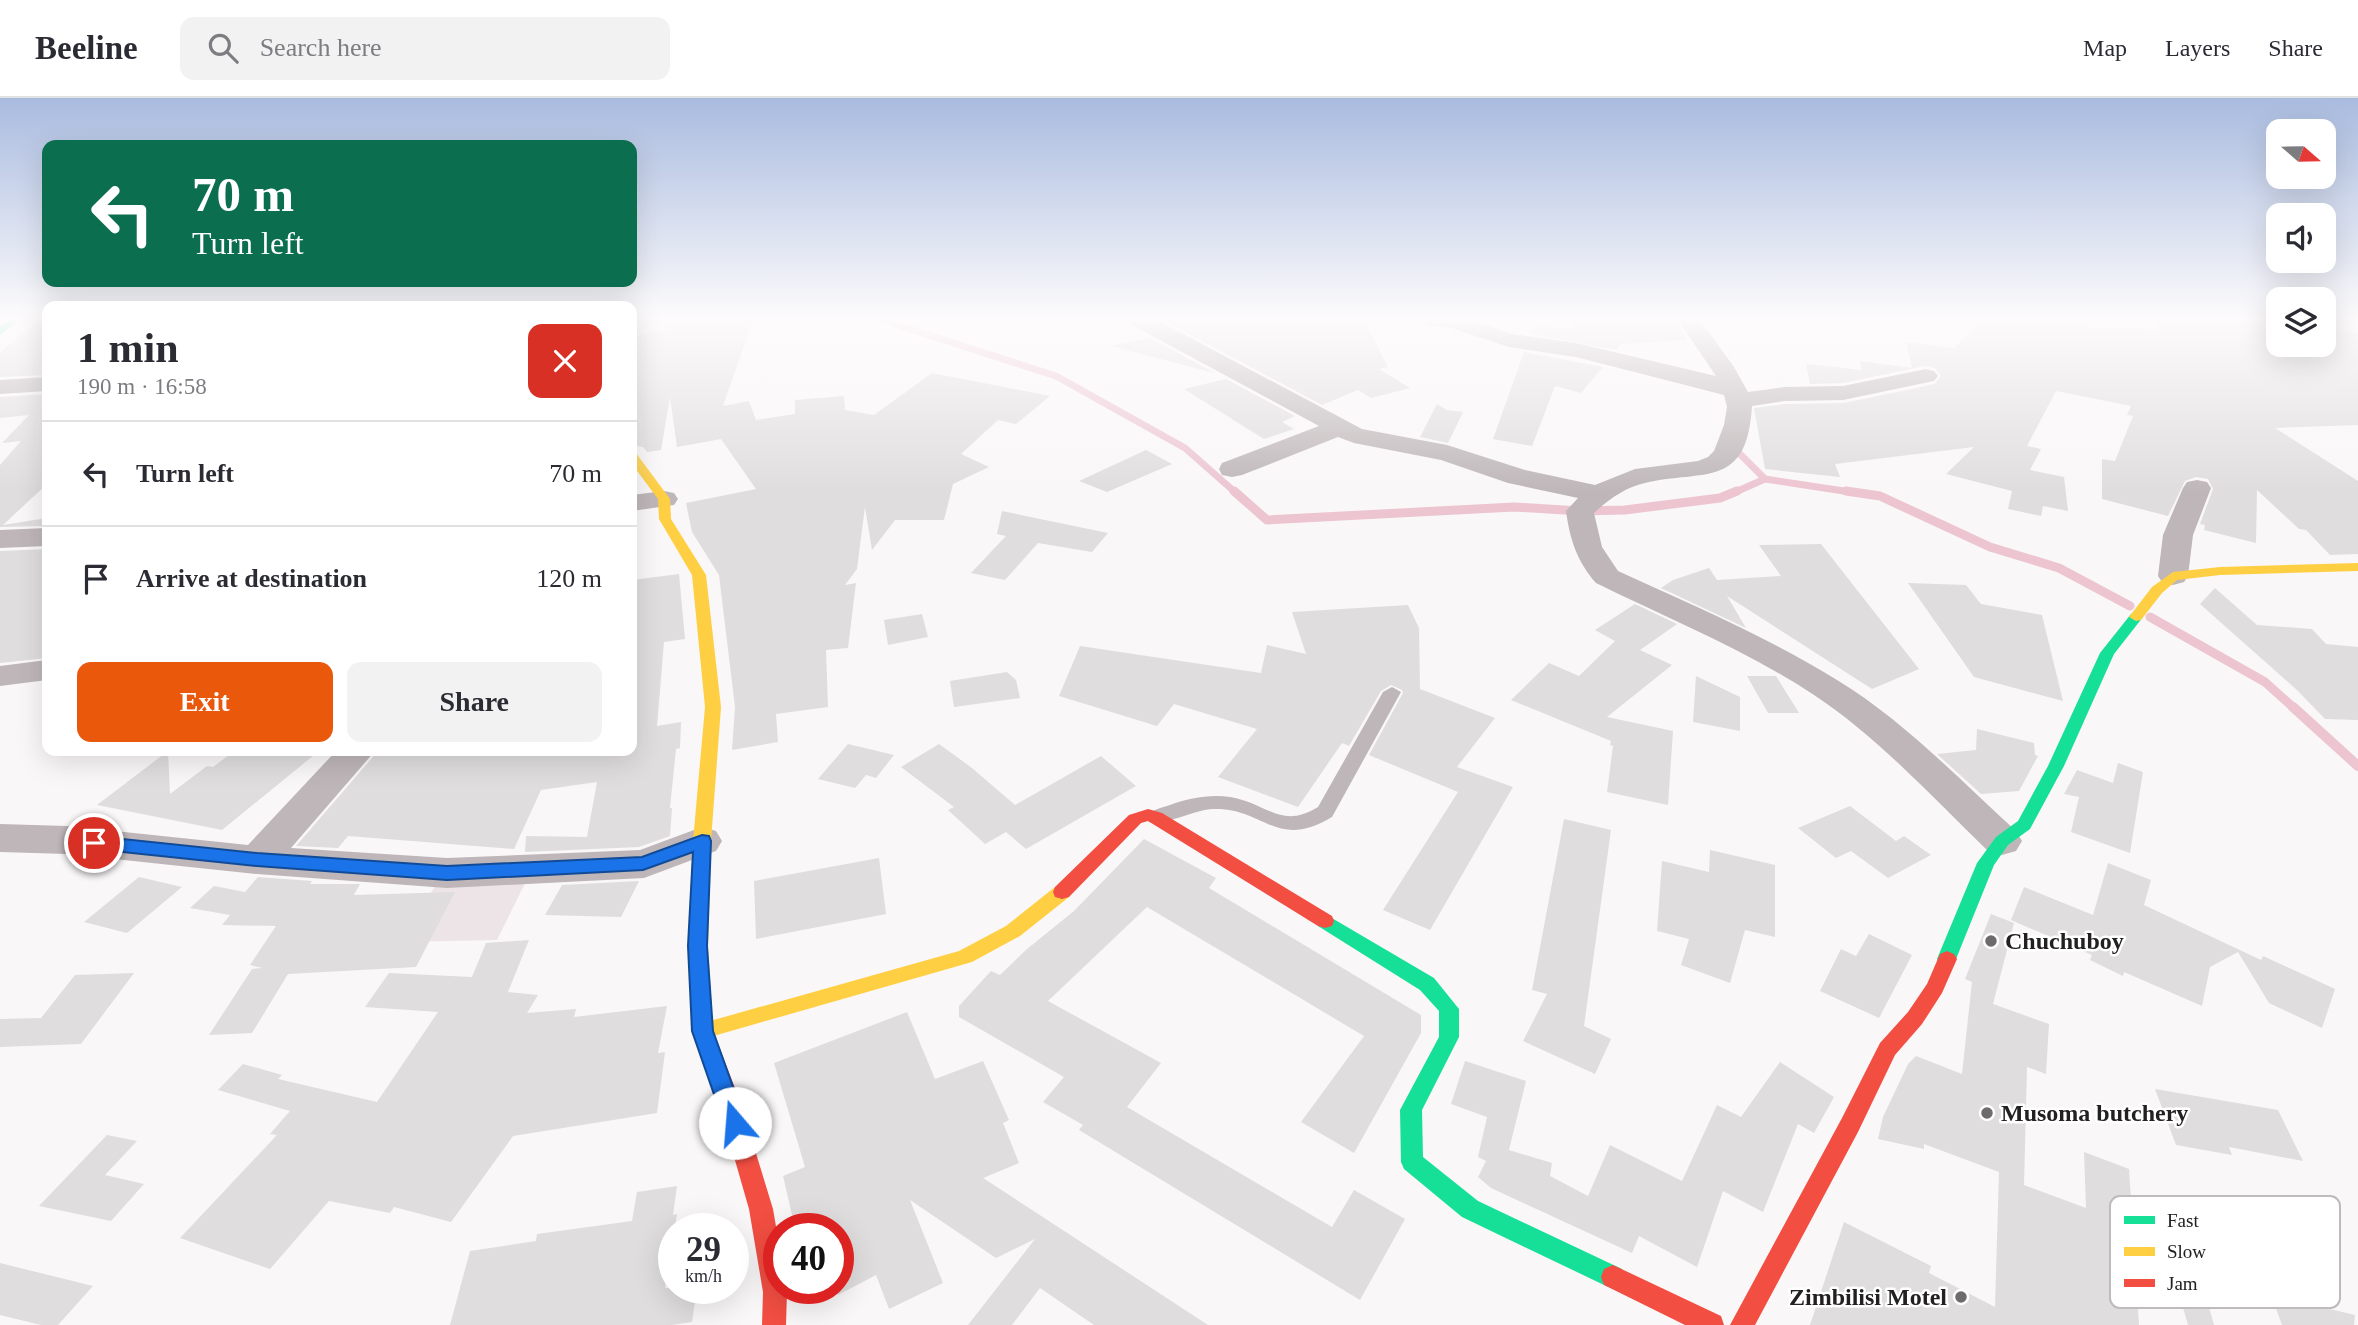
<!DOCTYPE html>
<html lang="en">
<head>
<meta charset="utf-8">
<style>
  :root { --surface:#fff; --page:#f2f2f3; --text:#2b2b33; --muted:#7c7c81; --line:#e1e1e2; --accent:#ea580c }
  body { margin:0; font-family:Georgia,serif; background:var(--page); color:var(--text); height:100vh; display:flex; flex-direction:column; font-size:26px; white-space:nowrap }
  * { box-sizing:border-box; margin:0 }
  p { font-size:23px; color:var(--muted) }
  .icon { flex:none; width:38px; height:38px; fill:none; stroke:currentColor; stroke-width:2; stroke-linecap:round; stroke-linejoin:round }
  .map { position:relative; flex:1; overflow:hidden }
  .drawer { position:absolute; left:42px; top:203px; width:595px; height:455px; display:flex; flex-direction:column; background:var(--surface); border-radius:14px; box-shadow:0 7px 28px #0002 }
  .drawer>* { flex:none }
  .guide { position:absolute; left:42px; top:42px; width:595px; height:147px; border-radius:14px; box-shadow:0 7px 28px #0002; background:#0b6e4f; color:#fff; overflow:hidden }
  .needle { width:46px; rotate:110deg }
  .buttons { position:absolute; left:2266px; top:21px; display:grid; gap:14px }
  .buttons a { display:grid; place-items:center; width:70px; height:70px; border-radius:14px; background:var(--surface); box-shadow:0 7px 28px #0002; font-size:35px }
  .speed { position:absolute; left:658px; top:1115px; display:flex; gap:14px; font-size:35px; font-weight:700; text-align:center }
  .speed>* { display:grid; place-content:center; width:91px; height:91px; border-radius:50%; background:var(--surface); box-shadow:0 7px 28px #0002; line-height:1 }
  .speed small { font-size:18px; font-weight:400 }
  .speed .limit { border:10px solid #d22; background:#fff; color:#111 }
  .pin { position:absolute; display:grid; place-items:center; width:60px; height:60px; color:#fff; margin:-30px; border:4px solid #fff; border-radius:50%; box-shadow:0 2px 7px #0007 }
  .me { position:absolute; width:77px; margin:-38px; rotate:342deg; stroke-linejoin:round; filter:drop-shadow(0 0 5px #0008) }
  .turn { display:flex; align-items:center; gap:24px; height:147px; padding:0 35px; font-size:32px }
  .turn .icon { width:91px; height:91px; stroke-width:2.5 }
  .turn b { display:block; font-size:49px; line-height:60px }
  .round { display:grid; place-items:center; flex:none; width:74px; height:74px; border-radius:14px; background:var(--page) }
  .head { display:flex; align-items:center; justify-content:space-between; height:119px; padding:0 35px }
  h1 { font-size:42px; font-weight:700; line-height:52px }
  .cta { display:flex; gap:14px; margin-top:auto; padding:14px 35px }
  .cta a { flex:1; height:80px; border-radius:14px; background:var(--accent); color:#fff; font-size:28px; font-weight:700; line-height:80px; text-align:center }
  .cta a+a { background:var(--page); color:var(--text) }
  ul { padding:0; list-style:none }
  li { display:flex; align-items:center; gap:21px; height:105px; padding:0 35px; border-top:2px solid var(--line) }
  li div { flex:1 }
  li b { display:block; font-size:26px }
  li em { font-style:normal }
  header { display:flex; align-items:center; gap:42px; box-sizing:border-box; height:98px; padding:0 35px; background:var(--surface); border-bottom:2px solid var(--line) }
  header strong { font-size:33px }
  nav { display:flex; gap:38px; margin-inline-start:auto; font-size:24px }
  .search { width:490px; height:63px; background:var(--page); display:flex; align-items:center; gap:18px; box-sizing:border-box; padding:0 24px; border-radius:14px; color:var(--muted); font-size:26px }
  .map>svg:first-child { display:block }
  .built { fill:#ede4e7 }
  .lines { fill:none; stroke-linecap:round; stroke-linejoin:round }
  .stream-far2 { stroke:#ecc5d1; stroke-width:7 }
  .stream-far1 { stroke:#ecc5d1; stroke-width:9 }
  .stream { stroke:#ecc5d1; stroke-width:10 }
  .building { fill:#dfdddd }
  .lane { fill:#beb6b8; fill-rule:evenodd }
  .street { fill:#beb6b8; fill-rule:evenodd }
  .fast { fill:#16e098; fill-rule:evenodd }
  .slow { fill:#ffcf43; fill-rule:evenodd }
  .jam { fill:#f24e42; fill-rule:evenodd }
  .route { fill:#1a73e8; stroke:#114b97; stroke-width:2 }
  .poi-dot { fill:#6e6b6c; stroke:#fff; stroke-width:2.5 }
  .labels { text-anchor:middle; stroke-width:5; stroke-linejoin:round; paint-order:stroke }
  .near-poi-label { font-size:24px; font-weight:bold; fill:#222021; stroke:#fff; text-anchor:start }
  .key { fill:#fff; stroke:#bdbcbc; stroke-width:2 }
  .key-label { font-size:19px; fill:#222021 }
</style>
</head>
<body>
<header>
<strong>Beeline</strong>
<div class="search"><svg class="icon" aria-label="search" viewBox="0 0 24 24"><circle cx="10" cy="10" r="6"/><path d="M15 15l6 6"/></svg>Search here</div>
<nav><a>Map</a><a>Layers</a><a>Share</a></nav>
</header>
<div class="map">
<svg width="2358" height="1227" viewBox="0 0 2358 1227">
  <rect width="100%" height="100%" fill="#faf7f8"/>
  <path class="built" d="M528 779 497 842 402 844 439 781Z"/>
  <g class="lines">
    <path class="stream-far2" d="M882 222 1056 278 1185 350 1236 395
      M1740 345 1738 354 1765 381
      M1733 395 1765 381 1857 395"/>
    <path class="stream-far1" d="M1234 393 1267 422 1514 409 1580 413 1625 412 1720 400 1737 393
      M1846 393 1880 398 1990 449 2059 470 2130 508
      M2150 519 2265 584 2295 611"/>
    <path class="stream" d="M2293 609 2358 668"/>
  </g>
  <path class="building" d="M36 222H47V277L0 279V255L20 237 26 236Z
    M653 222H753L723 308 749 303 756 322 795 316V302L844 298 845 312 874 317 932 275 1050 298 1016 326 998 322 961 356 989 369 953 386 944 422H895L872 452 865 409 857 471 845 487 856 485 848 550 826 552 828 609 776 616 778 644 732 652 735 609 719 477 692 434 686 405 756 391 721 341 677 349 670 299 661 352 647 354 643 349 632 347V239L668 231Z
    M1169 222H1364L1388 269 1379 271 1410 290 1371 300 1358 292 1322 307 1168 225Z
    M1571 222H1676L1687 242 1621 246 1617 252 1531 236 1533 228 1574 230Z
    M1983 222H2083L2089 229 2160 231 2151 222H2278V247H2324V222H2332L2344 234 2358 235V327L2275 330 2358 383V456L2330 457 2306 432 2299 431 2257 392 2256 445 2204 432 2205 427 2200 426 2213 391 2208 381 2196 379 2185 383 2168 418 2102 401V361L2115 363 2133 318 2127 317 2131 308 2056 293 2027 348 2041 351 2030 372 2064 379 2068 413 2043 408 2041 418 2008 411 2012 393 1946 376 1974 349 1835 366 1840 379 1765 371 1754 310 1785 306 1844 305 1935 286 1941 278 1935 270 1925 268 1843 285 1810 286 1806 266 1862 272 1860 263 1912 270 1906 244 1954 250Z
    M1150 240 1215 275 1110 248Z
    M1524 254 1603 269 1581 295 1555 288 1532 348 1493 341Z
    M1226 281 1295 318 1282 324 1294 331 1264 341 1184 291Z
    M47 296V386L3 427 47 420V428L0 429V367L21 343 2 345 29 317 0 320V299Z
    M1437 306 1447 312 1463 314 1448 345 1420 339Z
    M1146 352 1172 366 1107 394 1079 383Z
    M1002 413 1108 435 1092 454 1038 445 1005 482 971 475 1006 438 997 436Z
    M1821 446 1919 571 1872 591 1727 498 1746 530 1661 490 1673 482 1709 470 1717 482 1781 478 1759 447Z
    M47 451V560L0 565V453Z
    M679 476 685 541 664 544 657 628 681 624 680 650 676 651 670 710H672L670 738 639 749 525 754 526 738 587 739 597 684 541 692 514 751 348 738 338 750 296 748 378 653H632V482Z
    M1908 485 1966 487 1981 506 2042 517 2063 603 1974 579Z
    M2215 490 2257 527 2312 531 2326 546 2358 549V622L2325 621 2298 593 2200 506Z
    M1635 506 1677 526 1640 552 1672 567 1607 619 1673 633 1668 707 1607 694 1613 648 1610 647 1611 643 1511 602 1549 565 1579 578 1615 543 1595 532Z
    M1408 507 1419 530 1420 591 1495 620 1457 669 1513 689 1430 832 1383 812 1458 694 1369 657 1403 595 1402 592 1391 587 1381 593 1349 648 1342 645 1298 709 1218 679 1257 631 1174 606 1157 628 1059 598 1080 548 1261 575 1267 547 1306 556 1292 514Z
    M922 516 928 539 888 547 884 522Z
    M1007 574 1016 582 1020 600 954 609 950 583Z
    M1696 578 1740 599V633L1693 624Z
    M1747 578H1776L1799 615H1768Z
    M1977 631 2034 645 2035 657 2038 658 2019 693 1981 696 1937 656 1976 652Z
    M848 646 894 657 876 680 866 677 855 690 818 681Z
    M939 646 972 670 1015 707 1101 658 1136 688 1026 751 1006 734 985 746 948 712 954 709 901 669Z
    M168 653 170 696 207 668 213 669 234 653H319L222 732 97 707Z
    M2118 665 2143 674 2130 755 2071 734 2079 699 2064 696 2077 672 2113 685Z
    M1850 708 1896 743 1904 738 1931 757 1888 780 1851 753 1836 760 1798 730Z
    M1564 721 1611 732 1584 928 1611 941 1595 976 1523 943 1547 896 1532 892Z
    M1144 741 1216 780 1209 790 1421 917V935L1354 1055 1301 1024 1364 938 1147 809 1048 903 1161 965 1127 1009 1332 1129 1354 1092 1405 1121 1360 1202 1079 1032 1083 1027 1043 1004 1064 979 959 919V908L991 873 1000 877 1027 851 1074 813Z
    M1710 752 1775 767V839L1745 832 1730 885 1681 867 1689 841 1657 833 1662 763 1709 774Z
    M879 760 886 816 756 841 754 783Z
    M2108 765 2151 782 2144 807 2261 862 2263 858 2335 891 2322 930 2269 905 2238 854 2210 869 2202 908 2124 874 2123 878 2090 862 2092 857 2011 822 2024 789 2093 817Z
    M139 779 182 789 127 835 84 824Z
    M258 779 312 783 310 786H360L354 797 455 794 416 869 288 876 252 935 209 937 252 871 262 870 250 867 276 828 222 827 230 817 190 810 214 788 245 794Z
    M639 783 621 819 545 817 562 787Z
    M1991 816 2014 825 1993 906 2049 926 2046 976 2027 969 2024 1087 2086 1110 2084 1054 2129 1071 2139 1227H1810L1844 1124 1931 1168 1929 1175 1995 1209 1999 1074 1924 1046V1051L1878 1041 1883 1019 1908 966 1916 958 1962 976 1972 884 1965 881Z
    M1869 836 1912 857 1879 920 1820 893 1841 851 1856 858Z
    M529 842 508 894 538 897 527 915 576 911 574 919 667 908 658 955 665 954 657 1015 513 1038 451 1124 394 1109 390 1115 329 1103 270 1171 180 1140 277 1037 270 1036 290 1013 218 992 243 966 282 977 278 981 377 1004 438 914 365 909 389 875 472 879 486 845Z
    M134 875 81 946 0 949V921L41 920 75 877Z
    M907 914 935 981 983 963 1009 1022 1003 1025 1019 1065 983 1080 1208 1227H1094L1040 1190 1012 1227H968L1035 1141 996 1160 910 1102 943 1185 889 1211 876 1177 838 1197V1130H795L783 1078 805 1069 774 965Z
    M1465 963 1526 983 1509 1052 1552 1065 1550 1078 1588 1098 1610 1047 1682 1083 1717 1007 1741 1019 1780 964 1834 999 1814 1035 1798 1026 1763 1114 1723 1093 1697 1169 1639 1138 1632 1155 1491 1090 1478 1079 1486 1063 1478 1059 1487 1019 1451 1006Z
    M2155 991 2278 1012 2303 1063 2229 1049 2232 1057 2176 1047Z
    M107 1037 137 1043 105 1077 144 1086 111 1123 39 1108Z
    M677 1088 673 1117 677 1116 665 1190H697L692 1224 672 1227H450L470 1153 536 1143 537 1136 632 1123 637 1094Z
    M0 1165 93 1188 58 1227H41L0 1217Z
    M2171 1168 2199 1174 2214 1227H2188Z
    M2271 1197 2355 1217 2354 1227H2282Z"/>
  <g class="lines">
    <path class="lane" d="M1392 589 1401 594 1332 719C1276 753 1264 709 1213 711 1193 712 1165 728 1149 724L1146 719C1151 711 1162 710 1170 707 1189 700 1210 696 1230 699 1267 705 1281 732 1318 709L1383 594Z"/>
    <path class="street" d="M1129 222H1157L1362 331 1447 347 1525 372 1595 387 1635 371 1698 363 1708 359 1714 353 1724 327 1727 309 1724 297 1576 259 1509 249 1451 230 1427 227 1424 222H1470L1512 236 1576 245 1716 278 1678 222H1700L1734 269 1748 294 1785 289 1843 288 1926 271 1934 273 1938 278 1934 283 1843 302 1785 303 1752 308C1747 392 1704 371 1645 385 1626 389 1609 401 1594 415L1602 449 1618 473C1692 507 1768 539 1837 582 1903 622 1959 681 2016 733L2022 743 2016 753 2002 757 1988 753C1932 699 1879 640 1814 597 1746 552 1669 521 1596 485 1577 463 1570 442 1566 413L1578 400 1508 385 1441 362 1354 345 1338 339 1242 377 1232 379 1222 377 1219 371 1222 365 1319 328 1132 227Z
      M47 279V293L0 296V282Z
      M2197 382 2207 384 2211 390 2193 437 2188 478 2184 484 2173 487 2162 484 2158 478 2163 437 2183 390 2187 384Z
      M664 393 674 395 678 401 674 407 632 413V397Z
      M47 430V448L0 450V432Z
      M47 562V582L0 588V568Z
      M336 653H375L291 750 447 760 640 752 702 729 716 733 722 743 716 753 644 780 447 790 257 776 67 756 0 754V726L67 728 248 747Z"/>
    <path class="fast" d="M9 222H21L0 236V228Z
      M2136 515 2143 519 2114 556 2064 668 2030 731 2008 747 1994 767 1954 866 1947 869 1940 866 1937 861 1977 765 1996 739 2018 723 2048 668 2100 555 2131 516Z
      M1325 816 1434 880 1459 911V939L1422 1012 1423 1059 1478 1103 1622 1171 1625 1179 1622 1187 1613 1191 1604 1187 1462 1119 1404 1071 1401 1064 1400 1012 1439 939V913L1420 892 1318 828 1316 823 1318 818Z"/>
    <path class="slow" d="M632 354 636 355 670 401 671 421 706 477 721 609 711 743 708 848 710 882 707 888 700 890 693 888 690 882 688 848 693 743 705 609 692 477 659 421 658 401 632 366Z
      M2358 465V473L2220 477 2177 482 2162 495 2141 522 2136 523 2129 519 2152 489 2173 474 2220 469Z
      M1062 787 1069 789 1071 794 1069 799 1020 838 972 864 703 941 696 939 693 933 696 927 703 925 959 853 1006 828 1055 789Z"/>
    <path class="jam" d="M1148 711 1162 715 1332 818 1334 823 1332 828 1325 830 1318 828 1148 723 1141 725 1069 799 1062 801 1055 799 1053 794 1055 789 1129 717Z
      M1947 853 1954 856 1957 861 1942 895 1922 926 1895 957 1858 1034 1755 1227H1730L1842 1020 1880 945 1908 914 1927 886 1940 856Z
      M700 874 707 876 710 882 713 933 740 1003 773 1111 779 1146V1190H787V1194L786 1227H762L763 1194 749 1111 718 1003 693 933 690 882 693 876Z
      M1613 1167 1721 1218 1724 1227H1685L1604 1187 1601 1179 1604 1171Z"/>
  </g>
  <linearGradient id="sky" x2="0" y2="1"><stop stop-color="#a9bbdf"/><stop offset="0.56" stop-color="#fdfbfc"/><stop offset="1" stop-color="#fdfbfc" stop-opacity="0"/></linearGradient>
  <rect width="2358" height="394" fill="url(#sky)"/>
  <path class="route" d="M702 737 709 738 711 743 707 848 713 933 746 1025 743 1031 735 1034 727 1031 724 1025 692 933 688 848 693 754 643 772 447 782 257 768 94 751 88 749 85 745 88 740 94 738 257 755 447 768 642 759Z"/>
  <g class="poi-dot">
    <circle cx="1991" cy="843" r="7"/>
    <circle cx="1987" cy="1015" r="7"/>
    <circle cx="1961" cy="1199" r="7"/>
  </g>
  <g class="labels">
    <g class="near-poi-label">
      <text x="2005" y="851">Chuchuboy</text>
      <text x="2001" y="1023">Musoma butchery</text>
      <text x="1947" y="1207" text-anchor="end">Zimbilisi Motel</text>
    </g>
  </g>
  <rect x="2110" y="1098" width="230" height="112" rx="10" class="key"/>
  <rect x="2124" y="1118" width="31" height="8" fill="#16e098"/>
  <rect x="2124" y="1149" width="31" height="9" fill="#ffcf43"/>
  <rect x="2124" y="1181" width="31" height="8" fill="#f24e42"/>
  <g class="key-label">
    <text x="2167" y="1129">Fast</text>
    <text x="2167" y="1160">Slow</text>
    <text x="2167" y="1192">Jam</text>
  </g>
</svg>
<div class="buttons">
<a><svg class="needle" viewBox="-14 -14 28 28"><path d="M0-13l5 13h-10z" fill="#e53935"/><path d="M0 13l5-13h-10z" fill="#7c7c81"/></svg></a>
<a><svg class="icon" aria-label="sound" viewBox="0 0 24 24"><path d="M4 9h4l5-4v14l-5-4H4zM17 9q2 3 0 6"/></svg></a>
<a><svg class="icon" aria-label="layers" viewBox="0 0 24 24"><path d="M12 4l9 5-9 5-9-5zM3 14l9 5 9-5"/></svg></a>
</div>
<div class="speed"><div>29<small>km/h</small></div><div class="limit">40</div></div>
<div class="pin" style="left:94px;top:745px;background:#d93025"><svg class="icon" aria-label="arrive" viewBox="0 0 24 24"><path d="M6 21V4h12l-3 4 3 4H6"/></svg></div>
<svg class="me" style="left:735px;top:1025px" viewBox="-20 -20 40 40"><circle r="19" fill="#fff"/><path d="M0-13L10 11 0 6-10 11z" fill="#1a73e8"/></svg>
<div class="guide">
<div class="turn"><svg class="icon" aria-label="left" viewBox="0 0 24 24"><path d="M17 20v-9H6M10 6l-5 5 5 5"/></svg><div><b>70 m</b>Turn left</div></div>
</div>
<section class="drawer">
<div class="head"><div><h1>1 min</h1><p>190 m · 16:58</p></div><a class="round" style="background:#d93025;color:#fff"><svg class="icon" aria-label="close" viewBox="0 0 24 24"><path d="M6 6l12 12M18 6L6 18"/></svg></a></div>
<ul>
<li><svg class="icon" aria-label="left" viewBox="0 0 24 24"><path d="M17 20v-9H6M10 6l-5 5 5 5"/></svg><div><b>Turn left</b></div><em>70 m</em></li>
<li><svg class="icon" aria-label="arrive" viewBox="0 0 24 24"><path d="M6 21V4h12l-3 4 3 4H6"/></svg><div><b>Arrive at destination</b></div><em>120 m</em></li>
</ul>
<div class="cta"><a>Exit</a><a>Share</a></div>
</section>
</div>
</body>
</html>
